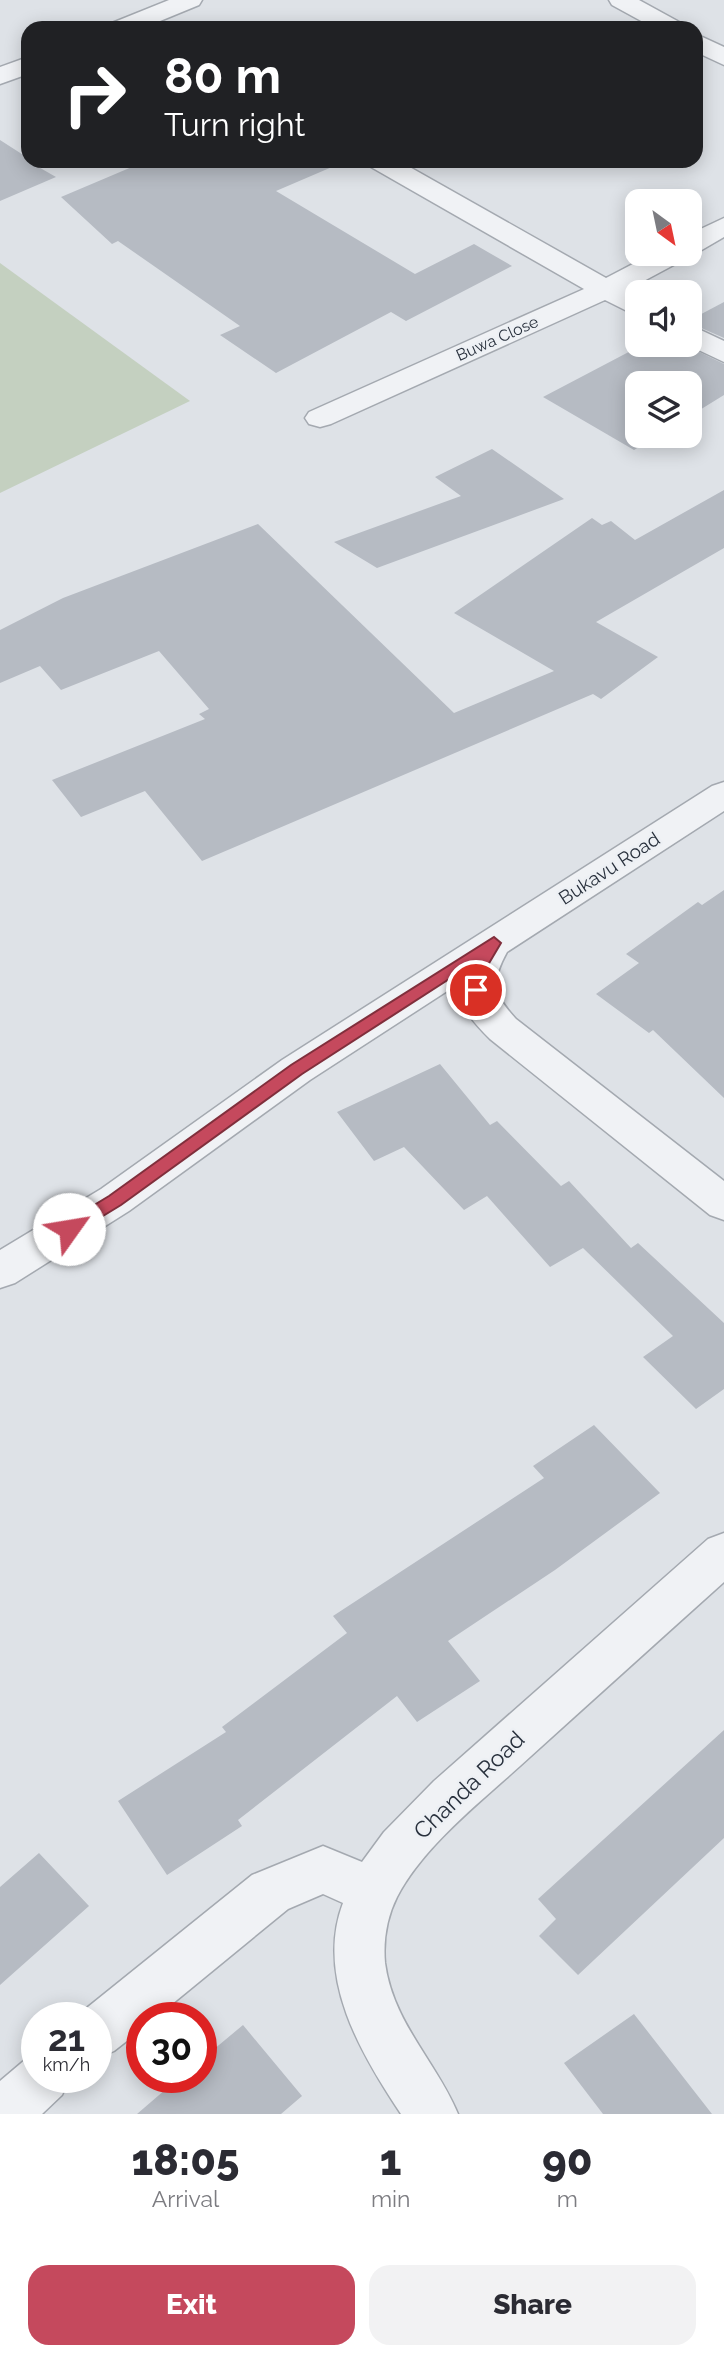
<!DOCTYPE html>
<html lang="en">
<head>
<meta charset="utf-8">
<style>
  :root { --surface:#fff; --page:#f2f2f3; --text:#2b2b33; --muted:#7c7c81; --accent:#c5495d }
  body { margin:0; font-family:Raleway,sans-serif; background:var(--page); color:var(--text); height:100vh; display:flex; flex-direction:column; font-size:26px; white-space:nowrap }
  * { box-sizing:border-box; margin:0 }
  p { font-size:23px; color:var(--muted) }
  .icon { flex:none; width:38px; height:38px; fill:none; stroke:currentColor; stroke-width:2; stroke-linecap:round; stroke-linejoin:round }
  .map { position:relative; height:2114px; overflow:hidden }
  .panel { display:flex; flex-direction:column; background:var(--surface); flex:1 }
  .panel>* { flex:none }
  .guide { position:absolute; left:21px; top:21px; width:682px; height:147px; border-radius:21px; box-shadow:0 4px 18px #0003; background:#202124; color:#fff; overflow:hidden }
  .needle { width:46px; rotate:147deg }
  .controls { position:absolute; left:625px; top:189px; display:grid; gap:14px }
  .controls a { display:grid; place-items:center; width:77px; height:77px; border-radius:14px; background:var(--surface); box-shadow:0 4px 18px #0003; font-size:35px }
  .speed { position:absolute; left:21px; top:2002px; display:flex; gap:14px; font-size:35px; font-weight:700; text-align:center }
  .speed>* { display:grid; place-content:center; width:91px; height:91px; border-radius:50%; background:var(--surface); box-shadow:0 4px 18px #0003; line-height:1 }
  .speed small { font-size:18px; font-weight:400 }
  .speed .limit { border:10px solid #d22; background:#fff; color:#111 }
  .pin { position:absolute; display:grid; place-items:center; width:60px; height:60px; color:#fff; margin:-30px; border:4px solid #fff; border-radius:50%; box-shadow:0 2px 7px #0007 }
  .me { position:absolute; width:77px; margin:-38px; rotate:58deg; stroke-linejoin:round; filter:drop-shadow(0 0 5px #0008) }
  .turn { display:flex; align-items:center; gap:24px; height:147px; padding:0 28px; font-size:32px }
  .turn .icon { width:91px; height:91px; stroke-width:2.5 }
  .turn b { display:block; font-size:49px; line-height:60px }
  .eta { display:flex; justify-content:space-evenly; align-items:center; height:119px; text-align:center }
  .eta b { font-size:42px; font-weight:800; line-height:49px }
  .button { display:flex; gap:14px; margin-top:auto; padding:14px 28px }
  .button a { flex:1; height:80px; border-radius:21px; background:var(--accent); color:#fff; font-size:28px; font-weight:800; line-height:80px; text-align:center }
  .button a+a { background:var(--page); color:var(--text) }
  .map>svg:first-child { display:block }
  .green { fill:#c4d0c0 }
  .building { fill:#b6bbc3 }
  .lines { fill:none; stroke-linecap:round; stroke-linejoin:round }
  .minor-casing { stroke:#a4a9b0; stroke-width:3 }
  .minor { fill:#f0f2f5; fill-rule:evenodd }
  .route { fill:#c5495d; stroke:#802f3c; stroke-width:2 }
  .labels { text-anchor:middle; stroke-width:5; stroke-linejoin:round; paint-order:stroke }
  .far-street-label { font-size:16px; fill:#28303c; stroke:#edf0f4 }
  .street-label { font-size:19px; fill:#28303c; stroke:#edf0f4 }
  .near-street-label { font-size:23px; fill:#28303c; stroke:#edf0f4 }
</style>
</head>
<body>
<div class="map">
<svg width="724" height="2114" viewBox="0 0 724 2114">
  <rect width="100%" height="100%" fill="#dee2e7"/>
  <path class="green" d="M0 263 190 401 0 493Z"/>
  <path class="building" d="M0 140 28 158V161L56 177 0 201Z
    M146 161H346L276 191 415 274 474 244 512 266 406 321 391 312 276 373 220 335 240 326 118 241 112 244 61 197Z
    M724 302V338L690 323V320Z
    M642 345H685L724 364V395L690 416V383H637V436H657L634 450 543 397Z
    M492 449 564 499 377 568 334 542 461 496 435 477Z
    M724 490V548L596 622 658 657 601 699 593 694 202 861 145 791 81 817 52 780 205 719 199 714 209 709 159 651 61 690 40 666 0 683V630L63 598 258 524 454 713 554 671 454 613 592 518 602 525 611 521 635 540Z
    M724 890V1098L653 1030 649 1033 596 994 639 963 626 954 698 902 702 905Z
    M440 1064 490 1125 497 1121 561 1186 569 1181 631 1248 638 1243 724 1323V1389L696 1409 643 1357 673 1336 583 1248 550 1267 487 1196 464 1210 404 1147 374 1161 337 1112Z
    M594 1425 660 1493 555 1570 448 1641 480 1681 417 1722 397 1696 238 1820 242 1826 167 1875 118 1801 226 1732 222 1727 347 1633 333 1616 544 1478 533 1466Z
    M724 1730V1838L578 1975 539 1936 556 1919 538 1899Z
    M39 1853 89 1906 0 1985V1887Z
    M634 2014 712 2114H603L564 2063Z
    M243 2025 302 2096 281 2114H137L180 2077H201V2060Z"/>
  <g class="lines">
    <defs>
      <path id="minor" d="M169 0H202L199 5 143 28H109L112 23Z
        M609 0H639L681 23 684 28H654L612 5Z
        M696 34 724 47V65L696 52Z
        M28 57V74L0 84V67Z
        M367 161H399L606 278 652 254H687L683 260 627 290 637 295V316L605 300 331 424 320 427 309 424 305 418 309 412 584 289 371 167Z
        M724 218V237L700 251 690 253V234Z
        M690 325 724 341V362L688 345Z
        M724 782V811L507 952C490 983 493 994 516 1019L724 1181V1220L710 1215 490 1039C475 1024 458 1006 458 984L310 1080 129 1211 15 1283 0 1288V1250L101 1189 282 1060 712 786Z
        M724 1533V1582C656 1643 588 1704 520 1766 479 1803 423 1847 397 1897 387 1917 383 1940 385 1963 393 2023 436 2061 458 2114H401C361 2054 315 1977 343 1903L323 1894 288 1909 155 2018H142V2029L114 2051 96 2059V2018H77L78 2015 252 1875 323 1846 362 1862 384 1832 434 1781 708 1539Z
        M37 2054V2077H70L62 2095 42 2114H0V2081L26 2059Z"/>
    </defs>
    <use href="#minor" class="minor-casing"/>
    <use href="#minor" class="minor"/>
  </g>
  <path class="route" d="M494 937 501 943 485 970 482 995H471C466 985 469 971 474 963L302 1074 121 1205 75 1233H63L60 1229 63 1224 109 1196 291 1065Z"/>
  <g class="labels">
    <g class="far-street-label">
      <text transform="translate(497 338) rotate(-24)" y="6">Buwa Close</text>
    </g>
    <g class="street-label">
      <text transform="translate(609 868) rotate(-33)" y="7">Bukavu Road</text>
    </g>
    <g class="near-street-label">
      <text transform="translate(469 1785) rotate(-44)" y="8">Chanda Road</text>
    </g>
  </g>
</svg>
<div class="controls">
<a><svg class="needle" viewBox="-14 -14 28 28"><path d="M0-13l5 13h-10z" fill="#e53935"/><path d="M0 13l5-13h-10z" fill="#7c7c81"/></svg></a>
<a><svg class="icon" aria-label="sound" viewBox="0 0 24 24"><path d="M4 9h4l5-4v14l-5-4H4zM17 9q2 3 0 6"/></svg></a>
<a><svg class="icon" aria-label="layers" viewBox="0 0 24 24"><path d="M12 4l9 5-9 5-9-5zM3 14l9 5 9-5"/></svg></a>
</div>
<div class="speed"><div>21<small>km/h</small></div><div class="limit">30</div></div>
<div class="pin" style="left:476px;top:990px;background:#d93025"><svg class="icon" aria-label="arrive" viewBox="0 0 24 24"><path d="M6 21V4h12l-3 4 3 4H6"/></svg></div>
<svg class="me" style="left:69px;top:1229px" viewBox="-20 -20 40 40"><circle r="19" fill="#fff"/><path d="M0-13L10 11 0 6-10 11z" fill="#c5495d"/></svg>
<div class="guide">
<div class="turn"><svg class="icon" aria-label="right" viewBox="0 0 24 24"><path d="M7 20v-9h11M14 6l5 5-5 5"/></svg><div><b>80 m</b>Turn right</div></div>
</div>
</div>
<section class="panel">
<div class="eta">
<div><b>18:05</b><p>Arrival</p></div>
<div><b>1</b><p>min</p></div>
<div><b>90</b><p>m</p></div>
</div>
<div class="button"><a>Exit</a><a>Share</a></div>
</section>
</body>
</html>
